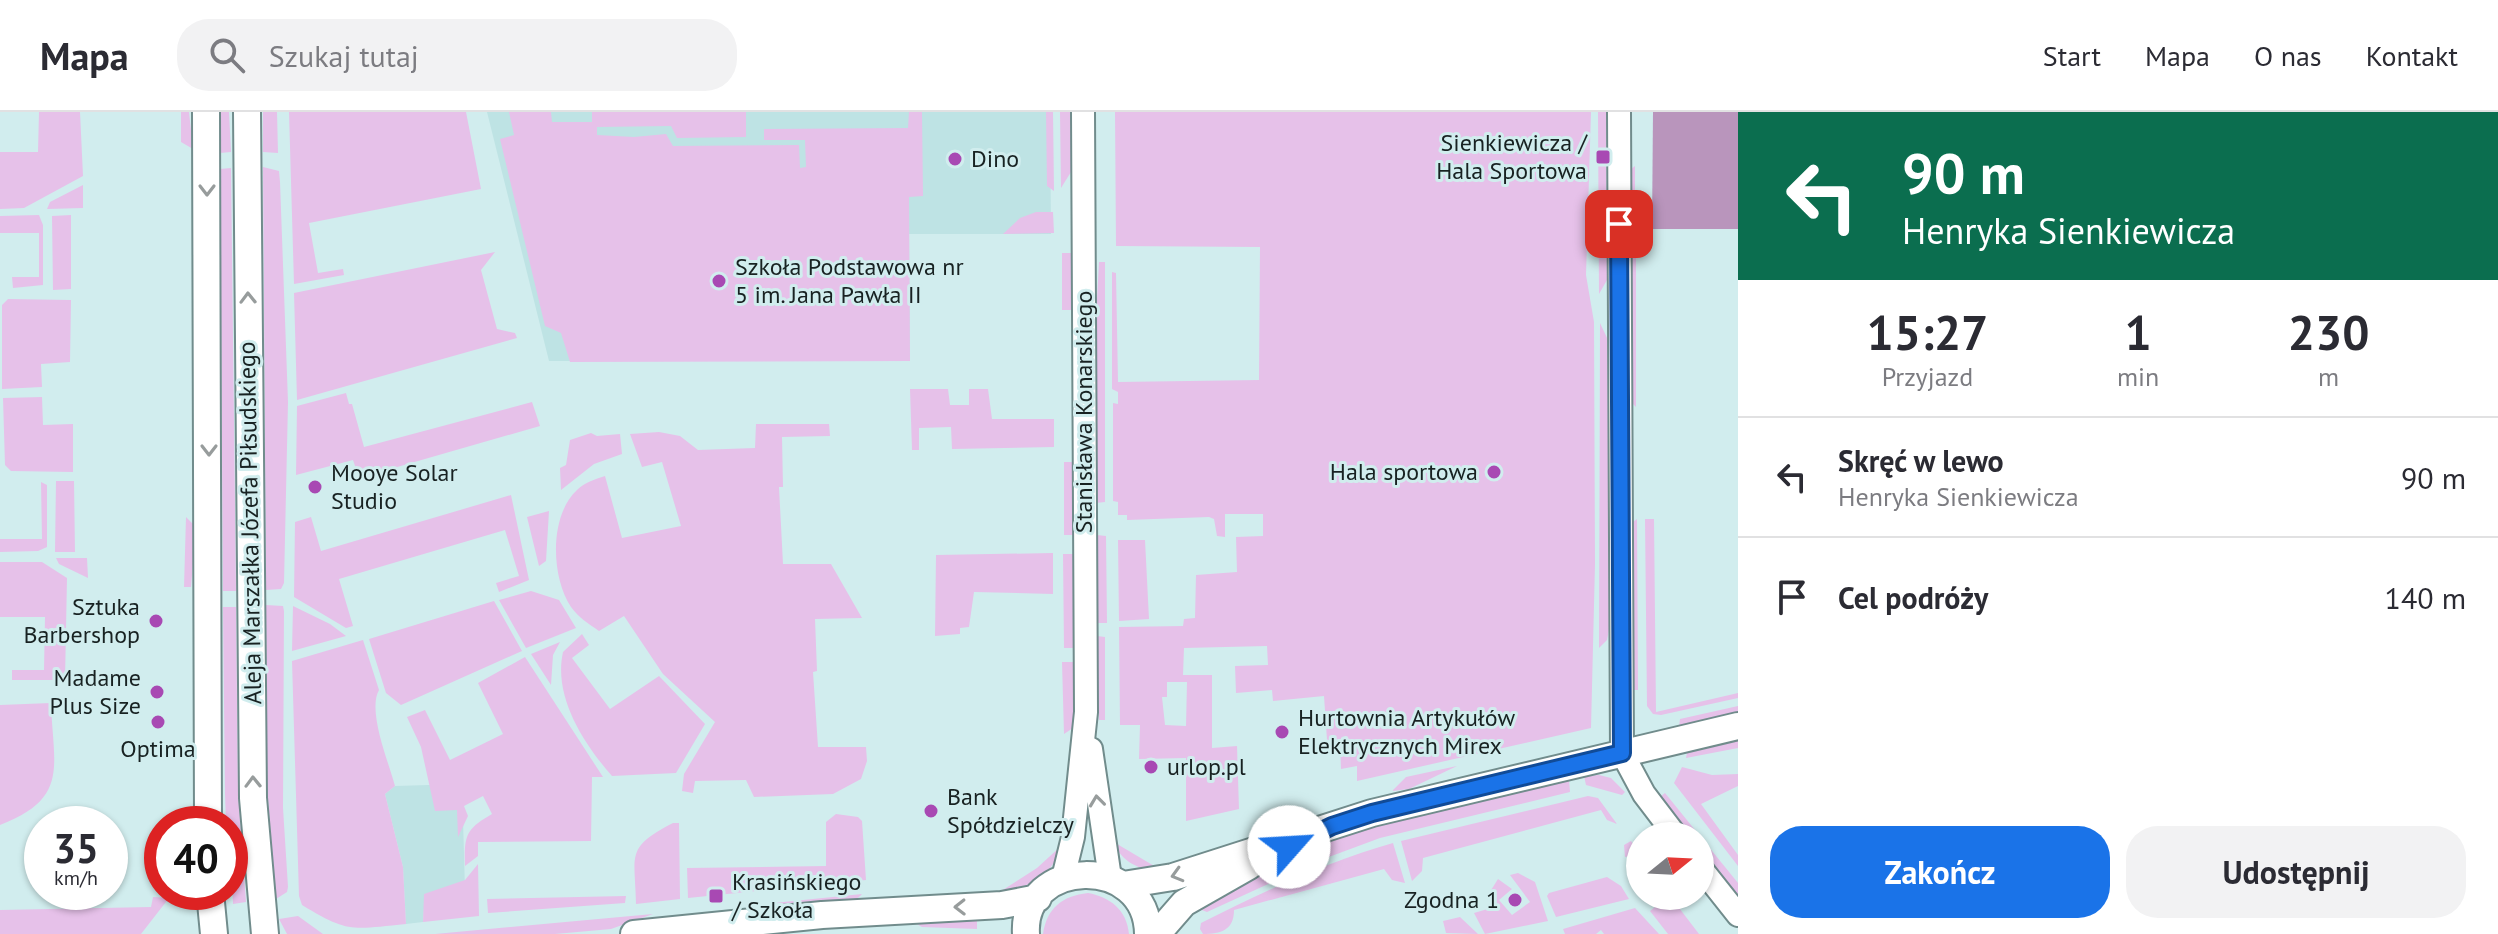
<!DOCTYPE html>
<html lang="pl">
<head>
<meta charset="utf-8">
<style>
  :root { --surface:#fff; --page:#f2f2f3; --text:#2b2b33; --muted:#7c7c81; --line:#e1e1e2; --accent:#1a73e8 }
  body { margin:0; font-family:"PT Sans",sans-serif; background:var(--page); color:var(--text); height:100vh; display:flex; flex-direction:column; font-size:30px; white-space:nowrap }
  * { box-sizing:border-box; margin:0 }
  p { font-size:26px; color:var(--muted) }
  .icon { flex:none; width:44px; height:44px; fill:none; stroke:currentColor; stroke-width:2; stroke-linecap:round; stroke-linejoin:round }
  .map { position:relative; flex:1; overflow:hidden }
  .sheet { display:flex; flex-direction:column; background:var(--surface); width:760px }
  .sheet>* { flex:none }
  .guide { background:#0b6e4f; color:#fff; overflow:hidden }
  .needle { width:52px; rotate:72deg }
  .tools { position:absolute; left:1626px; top:710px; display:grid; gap:16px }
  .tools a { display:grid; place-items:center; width:88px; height:88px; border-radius:50%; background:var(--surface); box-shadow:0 2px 6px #0004; font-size:40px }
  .speed { position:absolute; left:24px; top:694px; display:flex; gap:16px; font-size:40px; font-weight:700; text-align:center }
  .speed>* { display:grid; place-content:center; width:104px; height:104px; border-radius:50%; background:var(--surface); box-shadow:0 2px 6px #0004; line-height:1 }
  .speed small { font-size:20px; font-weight:400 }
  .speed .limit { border:12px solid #d22; background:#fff; color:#111 }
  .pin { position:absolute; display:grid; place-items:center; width:68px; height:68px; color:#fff; margin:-34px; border-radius:16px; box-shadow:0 4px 12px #0006 }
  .me { position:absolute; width:88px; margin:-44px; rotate:64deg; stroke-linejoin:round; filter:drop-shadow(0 0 6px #0008) }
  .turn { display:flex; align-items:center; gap:28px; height:168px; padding:0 32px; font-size:36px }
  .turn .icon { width:104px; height:104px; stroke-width:2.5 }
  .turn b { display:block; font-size:56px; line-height:68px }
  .eta { display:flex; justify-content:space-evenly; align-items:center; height:136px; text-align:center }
  .eta b { font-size:48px; font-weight:700; line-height:56px }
  .button { display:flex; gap:16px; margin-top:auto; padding:16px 32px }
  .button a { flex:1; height:92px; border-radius:32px; background:var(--accent); color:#fff; font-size:32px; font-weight:700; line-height:92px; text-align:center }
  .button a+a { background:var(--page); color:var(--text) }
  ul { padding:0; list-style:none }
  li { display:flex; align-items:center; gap:24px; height:120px; padding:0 32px; border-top:2px solid var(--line) }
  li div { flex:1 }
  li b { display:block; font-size:30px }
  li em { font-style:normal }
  header { display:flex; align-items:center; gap:48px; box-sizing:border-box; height:112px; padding:0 40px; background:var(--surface); border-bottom:2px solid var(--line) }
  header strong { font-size:38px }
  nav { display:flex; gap:44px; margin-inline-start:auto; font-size:28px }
  .search { width:560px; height:72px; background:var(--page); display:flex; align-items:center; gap:20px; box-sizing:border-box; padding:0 28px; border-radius:32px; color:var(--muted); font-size:30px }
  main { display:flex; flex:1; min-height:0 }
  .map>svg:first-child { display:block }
  .built { fill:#bee3e4 }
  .green { fill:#e6c1e9; fill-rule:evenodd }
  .forest { fill:#b995bc }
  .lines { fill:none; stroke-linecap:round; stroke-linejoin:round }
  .minor-casing { stroke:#718c8c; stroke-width:26 }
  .tertiary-casing { stroke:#718c8c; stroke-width:30 }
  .minor { stroke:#fff; stroke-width:22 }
  .tertiary { stroke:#fff; stroke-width:26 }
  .oneway { stroke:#979c9c }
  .route-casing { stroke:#114b97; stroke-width:20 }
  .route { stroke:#1a73e8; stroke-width:14 }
  .poi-dot { fill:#a849b3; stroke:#d1edee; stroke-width:3 }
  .labels { text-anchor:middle; stroke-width:6; stroke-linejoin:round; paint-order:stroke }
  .poi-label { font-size:24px; fill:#182222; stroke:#d1edee; text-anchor:start }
  .street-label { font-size:24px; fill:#182222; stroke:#d1edee }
</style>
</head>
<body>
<header>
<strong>Mapa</strong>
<div class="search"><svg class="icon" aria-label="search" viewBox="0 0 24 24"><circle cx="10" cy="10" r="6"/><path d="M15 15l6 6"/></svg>Szukaj tutaj</div>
<nav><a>Start</a><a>Mapa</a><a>O nas</a><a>Kontakt</a></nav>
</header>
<main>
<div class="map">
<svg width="1738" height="822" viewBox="0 0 1738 822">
  <rect width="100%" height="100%" fill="#d1edee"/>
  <path class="built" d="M487 0H1050L1051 122H909L910 249H549Z
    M462 672 465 778 425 783 423 810 406 812 403 755 385 682 395 674Z"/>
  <path class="green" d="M39 0H80L83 64 24 96 0 97V40H38Z
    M181 0H189L193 37 181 30Z
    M220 0H229L231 40 220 41Z
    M263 0H277L278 41 263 40Z
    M289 0H466L481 77 309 111 318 161 343 157 344 163 294 172Z
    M509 0H551L552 10H592V0H746V25L677 26 671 14 597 15V23L634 25 666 22 673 34 799 33 800 56 806 55 805 28H764V17L908 16 909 0H922L923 84 909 85 910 249 570 250 561 221 545 214 500 27 514 23Z
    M1046 0H1053L1054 79 1047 74Z
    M1060 0H1071V60L1061 76Z
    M1115 0H1591L1586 163 1594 210 1595 452 1591 616 1357 669V654L1341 657 1340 630 1327 628 1324 584 1273 589 1272 578 1236 581 1235 554 1268 553 1267 534 1184 536 1183 563H1212V636L1237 634 1239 697 1186 709V646L1139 647 1140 613H1120L1119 515 1183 514 1184 507 1195 506 1196 463 1237 460 1236 425 1263 424V402H1225V425L1217 424 1214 407 1209 405 1127 408V403H1118V390L1113 389V291L1118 292V280L1112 277V160L1116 161 1118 270 1259 268 1260 135 1116 134ZM1167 570H1187L1186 614 1165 613 1162 585H1167Z
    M1598 0H1606L1607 168 1599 182Z
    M1635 54V115L1631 112V57Z
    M263 55 279 59 280 70 288 290 284 471 281 477 266 478Z
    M231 56 236 479H223L220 57Z
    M83 73V96L47 97 50 90Z
    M1036 100H1053L1054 121 1003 122 1020 106Z
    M39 103 43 113V173L13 176 12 165H39V121H0V104Z
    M71 103V177L53 178 52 104Z
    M1636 132V295L1632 291V135Z
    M495 140 481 158 497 217 515 221 517 226 297 288 294 181Z
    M1062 141H1071L1072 198H1062Z
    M1099 150H1105V390L1096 391V207Z
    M8 187 71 188 70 250 41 252 42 275 2 277V193Z
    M1600 211 1608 228 1610 513 1607 528 1599 536Z
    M910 277H948L950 293H969V277H988L992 307H1054V335L952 337 951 315 919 316V338H912Z
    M346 281 349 292H352L364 335 532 290 540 314 359 366 353 348 296 363 297 294Z
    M42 285 43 313 73 312V360L11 359 5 353 3 286Z
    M756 312H829L830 324 782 325 783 375H779L783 452H831L862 506 815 507 817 559 813 560 818 635H866L867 649 861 667 833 682 754 685 746 668 695 669 693 681 682 679 684 662 715 610 663 562 624 504 599 519C589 512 578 505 571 495 551 465 549 404 577 378 584 371 595 367 605 364L622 426 681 414 662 350 642 355 630 322 659 320 680 324 698 338 755 336Z
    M591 321 597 324 620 322 622 342 594 352 561 378 560 356 566 353 570 328Z
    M1064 350H1074V423H1064Z
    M56 369H74L75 440H55Z
    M41 370 47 373V435L38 439 0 440V427H42Z
    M511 383 529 468 499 480 496 471 519 464 505 418 339 467 353 514 346 516 294 485 295 410 311 405 321 439Z
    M549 399 546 449 539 454 527 405Z
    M186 405 196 415 191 475H184Z
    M1637 407 1638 578H1634L1633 410Z
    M1645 407H1654L1656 600 1738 581V586L1661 603 1653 602 1647 594Z
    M1097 423 1106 424 1107 511H1098Z
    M1145 428 1149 507 1119 509 1118 428Z
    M1053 441V482L974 480 969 515 960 516V522L935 524 936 443Z
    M1063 442H1074L1073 536H1064Z
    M56 446H87L88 466 59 452Z
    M0 450H42L67 466 65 568H12V558H44L45 505H0Z
    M531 479 559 488 576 516 526 536 499 488Z
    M494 489 522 539 401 593 386 581 369 527Z
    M266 493 283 494 284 499 283 696 288 775 287 780 276 787 267 675Z
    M293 494 330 512 346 524 292 539Z
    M223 495H236L238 680 246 790 233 792 230 712H226L225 682Z
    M582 522 589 533 572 546 610 597 659 564 705 612 676 661 612 664C584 632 553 585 563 540Z
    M1097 524 1105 525V608H1099Z
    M363 528 379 578C367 599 389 651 395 674L385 682 403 755 406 812C353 817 349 822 302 793L299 784 292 549Z
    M560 530 553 543 551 573 531 542Z
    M525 545 603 665H592L591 729 478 730V744L465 754C464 723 466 717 492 702L483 684 464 694 468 704 458 725 457 698 435 699 421 635 407 605 425 598 450 648 503 622 478 571Z
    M1062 550H1073V616L1064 622Z
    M51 591C53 654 70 686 0 713V593Z
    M1738 594V601L1679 615 1680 607Z
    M1738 629V636L1686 646 1687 641Z
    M1457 654 1409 677 1392 679 1406 665Z
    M1682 655 1712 663 1738 662V674L1701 692 1738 743V754L1674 671Z
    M1599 663 1611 666 1625 680 1622 683 1586 673 1584 664Z
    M1569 668 1570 680 1380 726 1318 749 1207 800 1199 797C1303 718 1445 696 1569 668Z
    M1665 681 1738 771V785L1700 736V724H1691L1660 685Z
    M1588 684 1598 686 1617 712 1607 708 1601 698 1423 746 1422 759 1412 769 1401 729Z
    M836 702 858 705 862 709 866 768 688 786 687 756 826 754V710Z
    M673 711H679L680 787 636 792C635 742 625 736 673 711Z
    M1112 729 1161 758C1138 758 1123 751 1112 729Z
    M1631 729 1640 741V765L1635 758 1638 755 1630 744 1625 745 1624 733Z
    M1393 731 1405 771 1392 768 1384 757 1234 798C1234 818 1221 822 1203 822L1200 817 1201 811C1263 780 1326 750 1393 731Z
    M1061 734C1054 765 1023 777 995 783L1037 756Z
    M478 752 479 804 423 810 424 782 465 768Z
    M1518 761 1535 770 1548 809 1485 822 1474 801 1491 796 1488 783 1498 767 1512 777 1499 788 1512 803 1530 790 1510 763Z
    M1607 765 1621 774 1629 787 1556 805 1547 784 1549 781Z
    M1088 781C1110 785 1127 798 1129 822H1043C1047 796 1062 784 1088 781Z
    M862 782C848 800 787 793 764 792Z
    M626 784 625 791 488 801 487 787Z
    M1664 784H1670L1699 822H1668L1650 799 1665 787Z
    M153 785 169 786 141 822H0V798L151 795Z
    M1635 796 1659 822H1604L1601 818 1596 822H1565L1563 817Z
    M653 802 611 817 555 822H435Z
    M298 804 323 822H287L279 807Z
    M977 805V817L922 815 915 811Z
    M1460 805 1478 822 1446 821 1443 809Z"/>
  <path class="forest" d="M1653 0H1738V117H1652Z"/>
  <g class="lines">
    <defs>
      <path id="minor" d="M1619 0 1622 641 1644 682 1676 724
        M1091 637 1110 766
        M1700 755 1738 803
        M1063 766 1073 725 1086 600 1083 0"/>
      <path id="tertiary" d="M206 0 208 712
        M247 0 253 686 265 822
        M1123 773 1173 765 1372 701 1738 614
        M210 780 214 822
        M634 822 822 803 1002 793 1038 786
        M1026 822C1021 746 1147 741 1148 822
        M1157 822 1184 791 1249 754"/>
    </defs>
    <use href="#minor" class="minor-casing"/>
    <use href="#tertiary" class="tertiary-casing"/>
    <use href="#minor" class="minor"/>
    <use href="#tertiary" class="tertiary"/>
  </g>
  <defs><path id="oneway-chevron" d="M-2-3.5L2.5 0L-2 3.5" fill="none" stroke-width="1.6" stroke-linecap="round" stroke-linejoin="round" transform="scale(2)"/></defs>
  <g class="oneway">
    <use href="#oneway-chevron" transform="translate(207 78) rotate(90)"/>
    <use href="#oneway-chevron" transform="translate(248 186) rotate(-91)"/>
    <use href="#oneway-chevron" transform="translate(209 338) rotate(90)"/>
    <use href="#oneway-chevron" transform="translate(253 670) rotate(-91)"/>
    <use href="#oneway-chevron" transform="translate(1097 689) rotate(-97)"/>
    <use href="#oneway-chevron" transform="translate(1177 763) rotate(164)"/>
    <use href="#oneway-chevron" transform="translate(960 795) rotate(179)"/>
  </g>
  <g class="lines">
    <defs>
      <path id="route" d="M1289 735 1332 714 1372 701 1622 641 1619 112"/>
    </defs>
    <use href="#route" class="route-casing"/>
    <use href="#route" class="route"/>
  </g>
  <g class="poi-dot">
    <rect x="1595" y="37" width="16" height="16" rx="4"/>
    <circle cx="955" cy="47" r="8"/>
    <circle cx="719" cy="169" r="8"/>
    <circle cx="1494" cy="360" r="8"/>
    <circle cx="315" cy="375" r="8"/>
    <circle cx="156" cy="509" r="8"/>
    <circle cx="157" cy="580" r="8"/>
    <circle cx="158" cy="610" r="8"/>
    <circle cx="1282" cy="620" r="8"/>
    <circle cx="1151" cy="655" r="8"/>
    <circle cx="931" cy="699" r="8"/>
    <rect x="708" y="776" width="16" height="16" rx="4"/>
    <circle cx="1515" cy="788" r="8"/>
  </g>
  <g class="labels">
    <g class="poi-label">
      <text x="1587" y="39" text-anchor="end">Sienkiewicza /<tspan x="1587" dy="28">Hala Sportowa</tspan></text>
      <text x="971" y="55">Dino</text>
      <text x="735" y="163">Szkoła Podstawowa nr<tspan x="735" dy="28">5 im. Jana Pawła II</tspan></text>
      <text x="1478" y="368" text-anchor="end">Hala sportowa</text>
      <text x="331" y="369">Mooye Solar<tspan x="331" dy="28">Studio</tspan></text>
      <text x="140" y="503" text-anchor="end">Sztuka<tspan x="140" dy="28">Barbershop</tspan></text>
      <text x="141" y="574" text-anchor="end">Madame<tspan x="141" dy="28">Plus Size</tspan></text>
      <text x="1298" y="614">Hurtownia Artykułów<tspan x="1298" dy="28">Elektrycznych Mirex</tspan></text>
      <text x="158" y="645" text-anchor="middle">Optima</text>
      <text x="1167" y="663">urlop.pl</text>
      <text x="947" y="693">Bank<tspan x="947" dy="28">Spółdzielczy</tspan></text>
      <text x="732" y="778">Krasińskiego<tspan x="732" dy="28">/ Szkoła</tspan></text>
      <text x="1499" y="796" text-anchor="end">Zgodna 1</text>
    </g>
    <g class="street-label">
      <text transform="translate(1084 300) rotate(-90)" y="8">Stanisława Konarskiego</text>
      <text transform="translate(250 411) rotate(-91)" y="8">Aleja Marszałka Józefa Piłsudskiego</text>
    </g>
  </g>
</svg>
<div class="tools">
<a><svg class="needle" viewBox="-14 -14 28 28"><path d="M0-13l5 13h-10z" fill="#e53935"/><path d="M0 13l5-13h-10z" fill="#7c7c81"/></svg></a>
</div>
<div class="speed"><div>35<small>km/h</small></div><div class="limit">40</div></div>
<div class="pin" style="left:1619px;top:112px;background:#d93025"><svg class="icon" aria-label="arrive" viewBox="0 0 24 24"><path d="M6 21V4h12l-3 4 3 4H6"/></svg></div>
<svg class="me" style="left:1289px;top:735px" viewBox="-20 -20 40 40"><circle r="19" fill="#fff"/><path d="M0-13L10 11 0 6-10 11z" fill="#1a73e8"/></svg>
</div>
<section class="sheet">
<div class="guide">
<div class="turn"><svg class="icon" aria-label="left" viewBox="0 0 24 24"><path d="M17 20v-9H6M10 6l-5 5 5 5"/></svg><div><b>90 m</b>Henryka Sienkiewicza</div></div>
</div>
<div class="eta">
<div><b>15:27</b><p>Przyjazd</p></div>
<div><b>1</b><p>min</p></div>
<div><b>230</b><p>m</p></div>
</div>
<ul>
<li><svg class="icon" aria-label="left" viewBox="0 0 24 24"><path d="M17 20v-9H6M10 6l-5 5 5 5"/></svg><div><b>Skręć w lewo</b><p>Henryka Sienkiewicza</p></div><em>90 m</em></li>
<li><svg class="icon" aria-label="arrive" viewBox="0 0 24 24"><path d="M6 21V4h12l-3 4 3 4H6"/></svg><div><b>Cel podróży</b></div><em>140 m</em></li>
</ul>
<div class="button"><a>Zakończ</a><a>Udostępnij</a></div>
</section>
</main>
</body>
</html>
